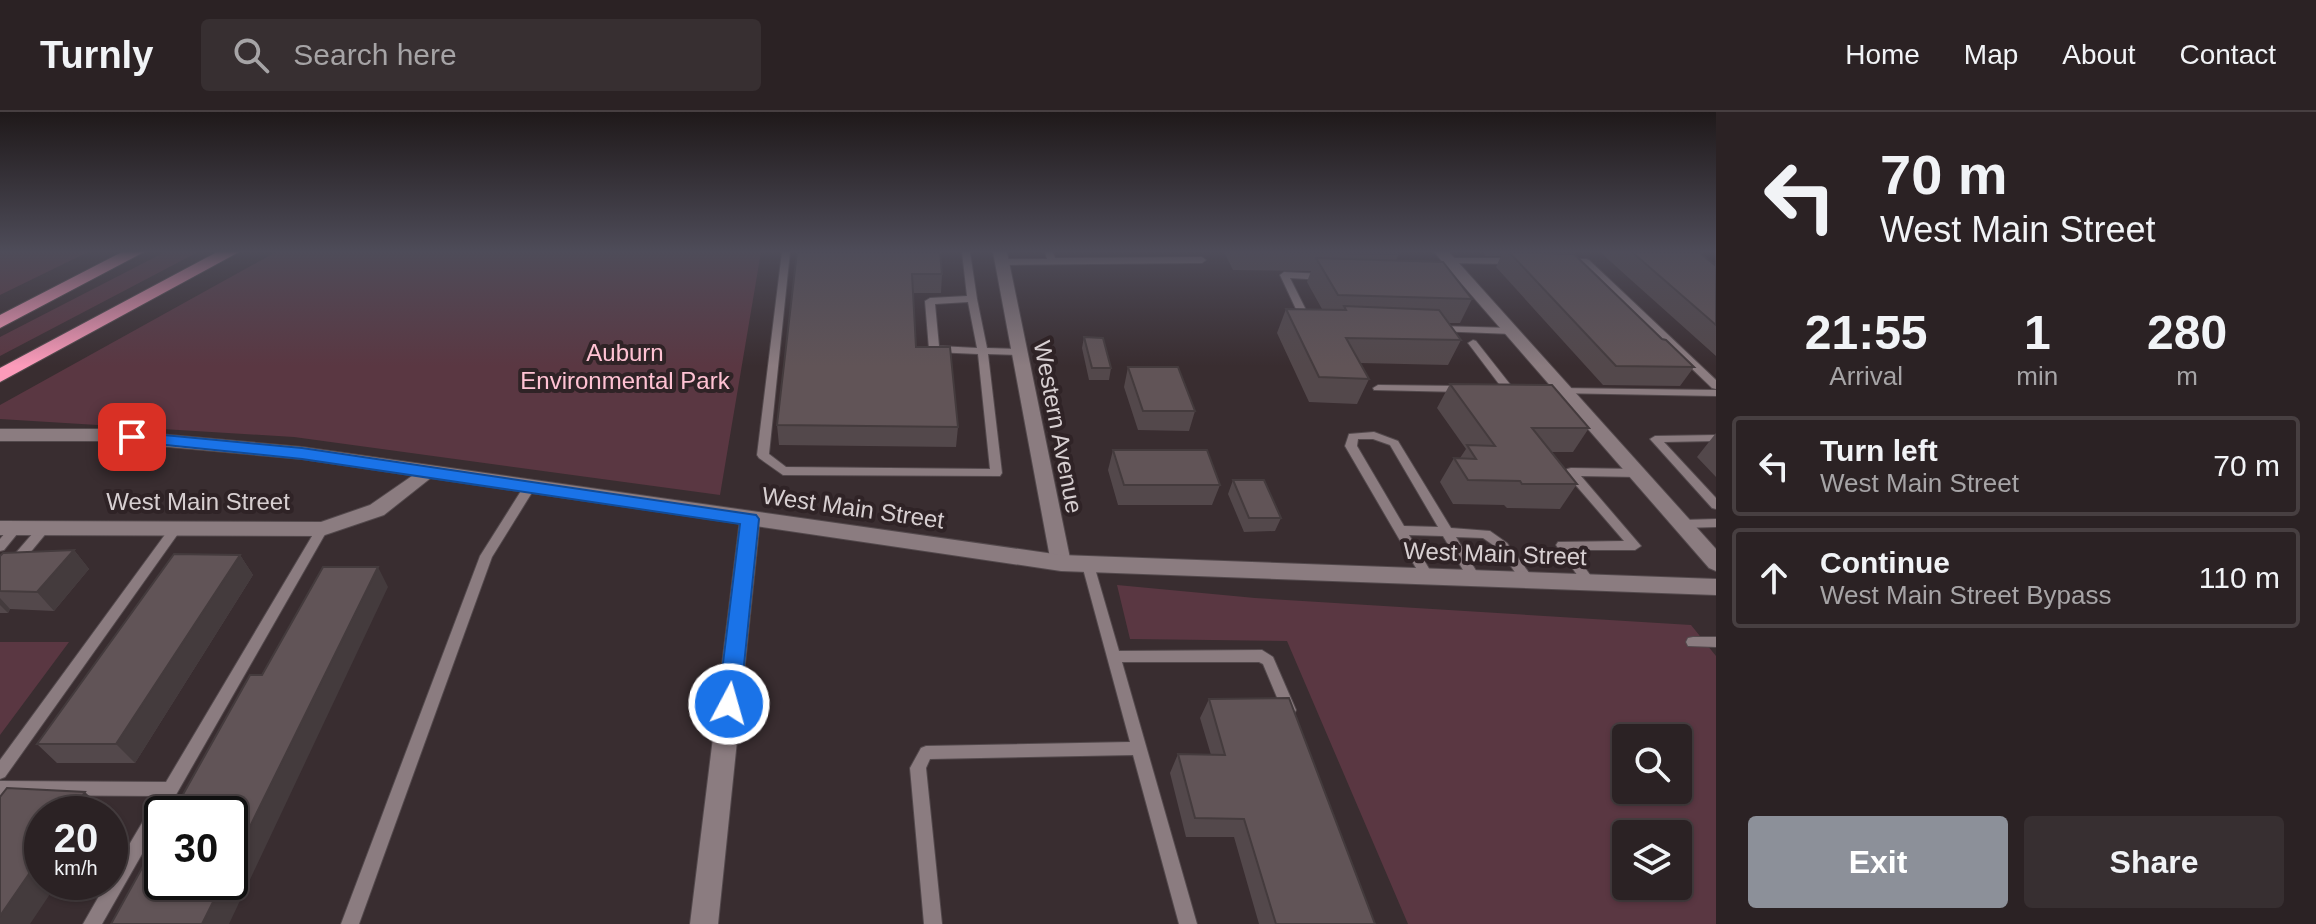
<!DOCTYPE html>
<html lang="en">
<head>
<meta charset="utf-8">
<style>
  :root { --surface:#2b2224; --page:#372f31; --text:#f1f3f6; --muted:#a6a4a6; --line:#473f41; --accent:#8c9099 }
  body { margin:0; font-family:Helvetica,sans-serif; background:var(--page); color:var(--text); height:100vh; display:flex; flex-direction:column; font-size:30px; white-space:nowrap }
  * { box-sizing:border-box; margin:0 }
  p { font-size:26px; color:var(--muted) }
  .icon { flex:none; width:44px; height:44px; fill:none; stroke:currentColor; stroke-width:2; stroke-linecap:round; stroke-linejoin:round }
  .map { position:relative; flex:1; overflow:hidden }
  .details { display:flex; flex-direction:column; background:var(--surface); width:600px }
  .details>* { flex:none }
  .hud { background:#2b2224; color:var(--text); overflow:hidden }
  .fabs { position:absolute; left:1612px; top:612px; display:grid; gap:16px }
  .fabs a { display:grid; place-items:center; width:80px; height:80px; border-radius:8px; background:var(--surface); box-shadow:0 2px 6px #0004,0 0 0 2px var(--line); font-size:40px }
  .speed { position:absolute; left:24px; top:684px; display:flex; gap:16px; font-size:40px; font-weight:700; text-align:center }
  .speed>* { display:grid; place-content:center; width:104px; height:104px; border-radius:50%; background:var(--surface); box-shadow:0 2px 6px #0004,0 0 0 2px var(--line); line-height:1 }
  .speed small { font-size:20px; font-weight:400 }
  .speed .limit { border:4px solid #111; border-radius:12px; background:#fff; color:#111 }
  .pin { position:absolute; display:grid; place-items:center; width:68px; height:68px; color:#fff; margin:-34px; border-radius:16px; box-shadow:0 4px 12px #0006 }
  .me { position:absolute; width:88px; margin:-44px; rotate:6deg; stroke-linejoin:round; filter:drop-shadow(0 0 6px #0008) }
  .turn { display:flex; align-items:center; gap:28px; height:168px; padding:0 32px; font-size:36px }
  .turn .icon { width:104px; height:104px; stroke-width:2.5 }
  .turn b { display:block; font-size:56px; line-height:68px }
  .eta { display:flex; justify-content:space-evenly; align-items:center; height:136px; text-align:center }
  .eta b { font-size:48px; font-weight:800; line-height:56px }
  .primary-button { display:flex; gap:16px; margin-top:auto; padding:16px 32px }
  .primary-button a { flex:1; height:92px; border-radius:8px; background:var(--accent); color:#fff; font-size:32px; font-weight:800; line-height:92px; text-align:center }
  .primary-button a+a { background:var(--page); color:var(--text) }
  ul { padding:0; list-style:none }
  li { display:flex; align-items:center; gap:24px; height:100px; margin:0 16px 12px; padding:0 16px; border:4px solid var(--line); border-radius:8px }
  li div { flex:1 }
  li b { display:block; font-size:30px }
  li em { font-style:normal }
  header { display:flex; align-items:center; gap:48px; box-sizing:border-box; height:112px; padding:0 40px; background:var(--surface); border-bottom:2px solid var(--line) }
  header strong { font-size:38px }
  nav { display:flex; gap:44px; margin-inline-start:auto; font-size:28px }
  .search { width:560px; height:72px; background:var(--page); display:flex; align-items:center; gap:20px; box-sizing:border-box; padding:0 28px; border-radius:8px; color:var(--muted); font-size:30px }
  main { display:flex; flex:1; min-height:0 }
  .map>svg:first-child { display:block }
  .green { fill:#5a3742; fill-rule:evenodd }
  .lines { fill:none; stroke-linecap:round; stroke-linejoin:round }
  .lane-casing { stroke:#53494c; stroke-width:2 }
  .street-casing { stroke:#53494c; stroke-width:2 }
  .secondary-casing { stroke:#53494c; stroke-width:2 }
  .highway-casing { stroke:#53494c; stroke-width:2 }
  .lane { fill:#8b7c80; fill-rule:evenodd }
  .street { fill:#8b7c80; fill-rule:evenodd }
  .secondary { fill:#8b7c80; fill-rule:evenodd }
  .highway { fill:#fc9bba; fill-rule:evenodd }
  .wall { fill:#53484b }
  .shaded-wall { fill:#443b3d }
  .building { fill:#615457; stroke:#443b3d; stroke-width:2 }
  .route { fill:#1a73e8; stroke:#114b97; stroke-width:2 }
  .labels { text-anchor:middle; stroke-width:8; stroke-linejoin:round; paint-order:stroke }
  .park-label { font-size:24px; fill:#ffc2d3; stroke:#2f2326 }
  .street-label { font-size:24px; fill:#d7cfd1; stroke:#2f2326 }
</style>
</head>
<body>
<header>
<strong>Turnly</strong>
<div class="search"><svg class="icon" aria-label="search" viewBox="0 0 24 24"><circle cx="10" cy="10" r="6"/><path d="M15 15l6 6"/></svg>Search here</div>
<nav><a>Home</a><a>Map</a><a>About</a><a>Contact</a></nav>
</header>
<main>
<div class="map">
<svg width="1716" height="812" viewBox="0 0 1716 812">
  <rect width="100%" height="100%" fill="#392d30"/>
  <path class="green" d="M0 140H88L0 183Z
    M165 140H198L0 244V225Z
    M276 140H761L720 383 294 325 0 307V293Z
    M1117 473 1255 486 1691 513 1716 544V812H1408L1287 529 1130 527ZM1626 626H1678V678H1626ZM1626 722H1678V774H1626Z
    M0 530H69L0 623Z"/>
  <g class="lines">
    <defs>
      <path id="lane" d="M782 140H790L769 342 786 355 990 357 978 242 934 240 929 237 925 189 930 186 967 184 962 140H970L977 187 987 236 1019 237 1024 240 1019 243 988 242 1002 361 1000 364 783 363 759 346 757 343ZM968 190 977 236 939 234 935 192Z
        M1045 140H1053L1055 146 1202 145 1206 148 1202 151 1002 153 998 150 1002 147H1047Z
        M1448 146H1513L1517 149 1513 152 1445 151 1444 149Z
        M1586 147 1589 148 1716 268V277L1712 276 1584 153H1567L1563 150 1567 147Z
        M1284 160 1323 162 1327 165 1323 168 1290 166 1313 212 1311 214 1308 215 1303 212 1280 163Z
        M1438 214 1512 216 1517 219 1512 222 1435 219 1433 217Z
        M1473 228 1476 229 1513 276 1514 278 1513 280H1505L1468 231Z
        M1378 273 1461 274 1466 277 1461 280 1374 278 1373 276Z
        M1559 276 1716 278V284L1555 281 1554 279Z
        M1374 320 1398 329 1451 416 1490 419 1507 431 1533 466 1534 469 1533 472H1523L1499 437 1483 426 1456 425 1481 467 1480 470H1470L1443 424 1409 423 1434 465 1433 468H1423L1345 334 1349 322ZM1358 327H1373L1390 333 1438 415 1404 414 1357 334Z
        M1716 323V329L1664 330 1716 386V397L1712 396 1650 327 1655 324Z
        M1571 356 1637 357 1643 361 1637 365 1581 364 1641 434 1635 438H1572L1596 471 1595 474H1585L1558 436 1556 433 1558 430 1624 429 1567 363 1565 360 1567 357Z
        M530 370 536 374 492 445 359 812H341L480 444 526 371Z
        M1716 407V415L1682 416 1676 412 1682 408Z
        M16 412 22 416 4 438 0 439V427L12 413Z
        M44 412 50 416 48 419 5 471 0 473V459L40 413Z
        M176 412 180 413 182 416 180 419 5 665 0 667V648L172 413Z
        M322 413 328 417 165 702H162V707L102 812H83L107 770H110V765L158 684 0 683V669L166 670 318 414Z
        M1088 448 1092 450 1094 453 1119 539 1262 538 1273 545 1296 598 1294 602 1289 604 1284 602 1263 552 1259 550H1122L1197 812H1179L1133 643 930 647 926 656 942 812H924L910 656 921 636 926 634 1130 630 1082 453 1084 450Z
        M1693 525H1716V535L1688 534 1686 530 1688 526Z"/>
      <path id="street" d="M993 140H1007L1071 451 1068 456H1054L1051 451Z
        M1434 140H1449L1716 437V459L1709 456Z
        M425 355 435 361 432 365 384 403 322 424 0 423V409L321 410 370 393Z
        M750 400 760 407 718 812H690L740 407Z"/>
      <path id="secondary" d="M0 317H103L302 335 1061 443 1716 467V483L1061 459 302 347 103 329H0Z"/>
      <path id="highway" d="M122 140H144L0 216V203Z
        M217 140H239L0 270V256Z"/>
    </defs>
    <use href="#lane" class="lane-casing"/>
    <use href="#street" class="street-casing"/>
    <use href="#secondary" class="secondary-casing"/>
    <use href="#highway" class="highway-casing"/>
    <use href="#lane" class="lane"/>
    <use href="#street" class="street"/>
    <use href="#secondary" class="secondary"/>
    <use href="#highway" class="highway"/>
  </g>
  <path class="wall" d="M797 140 942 162 941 181H913L916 235 958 315 956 335 779 333 777 313Z
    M1224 140H1398L1399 142 1396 148 1472 187 1460 211H1449L1461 228 1448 253 1360 251 1369 267 1357 292 1309 290 1277 221 1286 197H1322L1307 170 1311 159 1233 158Z
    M1483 140H1546L1662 227 1694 255 1680 274 1603 273 1496 155 1501 144H1485Z
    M1602 140H1699L1716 154V244L1601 141Z
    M1084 225 1111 256 1109 268H1089L1082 236Z
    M1128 255 1195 299 1189 319 1138 318 1124 275Z
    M1450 272 1589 316 1573 340H1552L1577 372 1560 397 1507 396 1504 393 1453 392 1440 370 1454 346H1460L1466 337 1437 296Z
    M1716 321V365L1697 345Z
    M1113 338 1220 373 1212 393H1118L1108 358Z
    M1233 368 1281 406 1275 419 1244 420 1228 382Z
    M74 438 89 457 54 499 10 497 8 501H0V444Z
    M240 443 253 463 135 651H57L37 632Z
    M1209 587 1375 812H1259L1234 725H1186L1170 661 1178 642 1211 643 1200 606Z"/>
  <path class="shaded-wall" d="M74 438 89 457 54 499 37 480Z
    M240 443 253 463 135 651 116 632Z
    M378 455 388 475 229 812H202L223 770H230V755Z
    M0 486 10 497 8 501 0 493Z
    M85 680 105 699 103 702H70Z
    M42 743V770H58L30 812H0V804Z"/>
  <path class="building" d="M797 140H940L942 162H912L916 235H950L958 315 777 313Z
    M1284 140H1398L1399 142Z
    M1509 140 1574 142 1662 227 1666 228 1694 255 1616 254Z
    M1632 140H1699L1716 154V213Z
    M1316 146 1443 150 1472 187 1338 183Z
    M1344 194 1439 198 1461 228 1346 226 1369 267 1319 265 1286 197 1346 198Z
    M1084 225 1103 226 1111 256H1092Z
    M1128 255H1178L1195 299H1143Z
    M1450 272 1552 273 1589 316H1532L1577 372H1522L1520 369 1468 368 1454 346 1476 347 1467 333 1495 334Z
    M1113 338H1207L1220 373H1124Z
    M1233 368H1264L1281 406H1249Z
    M74 438 37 480 0 479V444L3 441Z
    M174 442 240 443 116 632H37Z
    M323 455H378L230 755V702H172L250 563H262Z
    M1289 586 1375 812H1276L1244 707 1195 706 1178 642 1225 643 1209 587Z
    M7 676 85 680 70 702H42V743L0 804V685Z
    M162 720V770H223L202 812H111Z"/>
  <linearGradient id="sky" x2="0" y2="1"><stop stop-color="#1f191a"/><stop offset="0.55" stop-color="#4e4c59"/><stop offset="1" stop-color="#4e4c59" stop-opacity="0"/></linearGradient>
  <rect width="1716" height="254" fill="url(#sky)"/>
  <path class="route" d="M132 320 302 336 756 403 759 407 740 592 737 599 729 601 721 599 718 592 740 412 302 347 127 329 124 325Z"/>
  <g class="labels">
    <g class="park-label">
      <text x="625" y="249">Auburn<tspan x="625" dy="28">Environmental Park</tspan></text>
    </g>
    <g class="street-label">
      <text transform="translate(1058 315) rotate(79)" y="8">Western Avenue</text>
      <text x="198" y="398">West Main Street</text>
      <text transform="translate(853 396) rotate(8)" y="8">West Main Street</text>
      <text transform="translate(1495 442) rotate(2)" y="8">West Main Street</text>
    </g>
  </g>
</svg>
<div class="fabs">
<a><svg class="icon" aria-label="search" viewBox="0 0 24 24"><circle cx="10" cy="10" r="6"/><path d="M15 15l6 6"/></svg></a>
<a><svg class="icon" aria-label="layers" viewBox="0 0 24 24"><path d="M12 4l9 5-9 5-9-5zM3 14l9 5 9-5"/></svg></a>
</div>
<div class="speed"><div>20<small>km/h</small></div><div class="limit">30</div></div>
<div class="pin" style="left:132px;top:325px;background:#d93025"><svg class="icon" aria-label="arrive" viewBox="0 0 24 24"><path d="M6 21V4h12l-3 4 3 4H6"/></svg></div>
<svg class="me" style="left:729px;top:592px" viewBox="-20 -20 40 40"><circle r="17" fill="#1a73e8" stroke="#fff" stroke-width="3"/><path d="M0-11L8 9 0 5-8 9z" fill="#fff"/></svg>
</div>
<section class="details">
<div class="hud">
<div class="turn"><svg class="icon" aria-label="left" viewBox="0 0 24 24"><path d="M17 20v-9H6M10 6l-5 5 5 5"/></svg><div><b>70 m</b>West Main Street</div></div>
</div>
<div class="eta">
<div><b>21:55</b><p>Arrival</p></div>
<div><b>1</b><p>min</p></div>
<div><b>280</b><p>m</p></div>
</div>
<ul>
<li><svg class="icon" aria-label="left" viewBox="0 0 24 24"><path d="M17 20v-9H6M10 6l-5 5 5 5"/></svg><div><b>Turn left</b><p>West Main Street</p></div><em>70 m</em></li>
<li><svg class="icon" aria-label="ahead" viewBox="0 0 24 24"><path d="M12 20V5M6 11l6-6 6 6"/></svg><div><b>Continue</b><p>West Main Street Bypass</p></div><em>110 m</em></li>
</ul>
<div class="primary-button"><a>Exit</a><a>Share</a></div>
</section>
</main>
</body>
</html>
